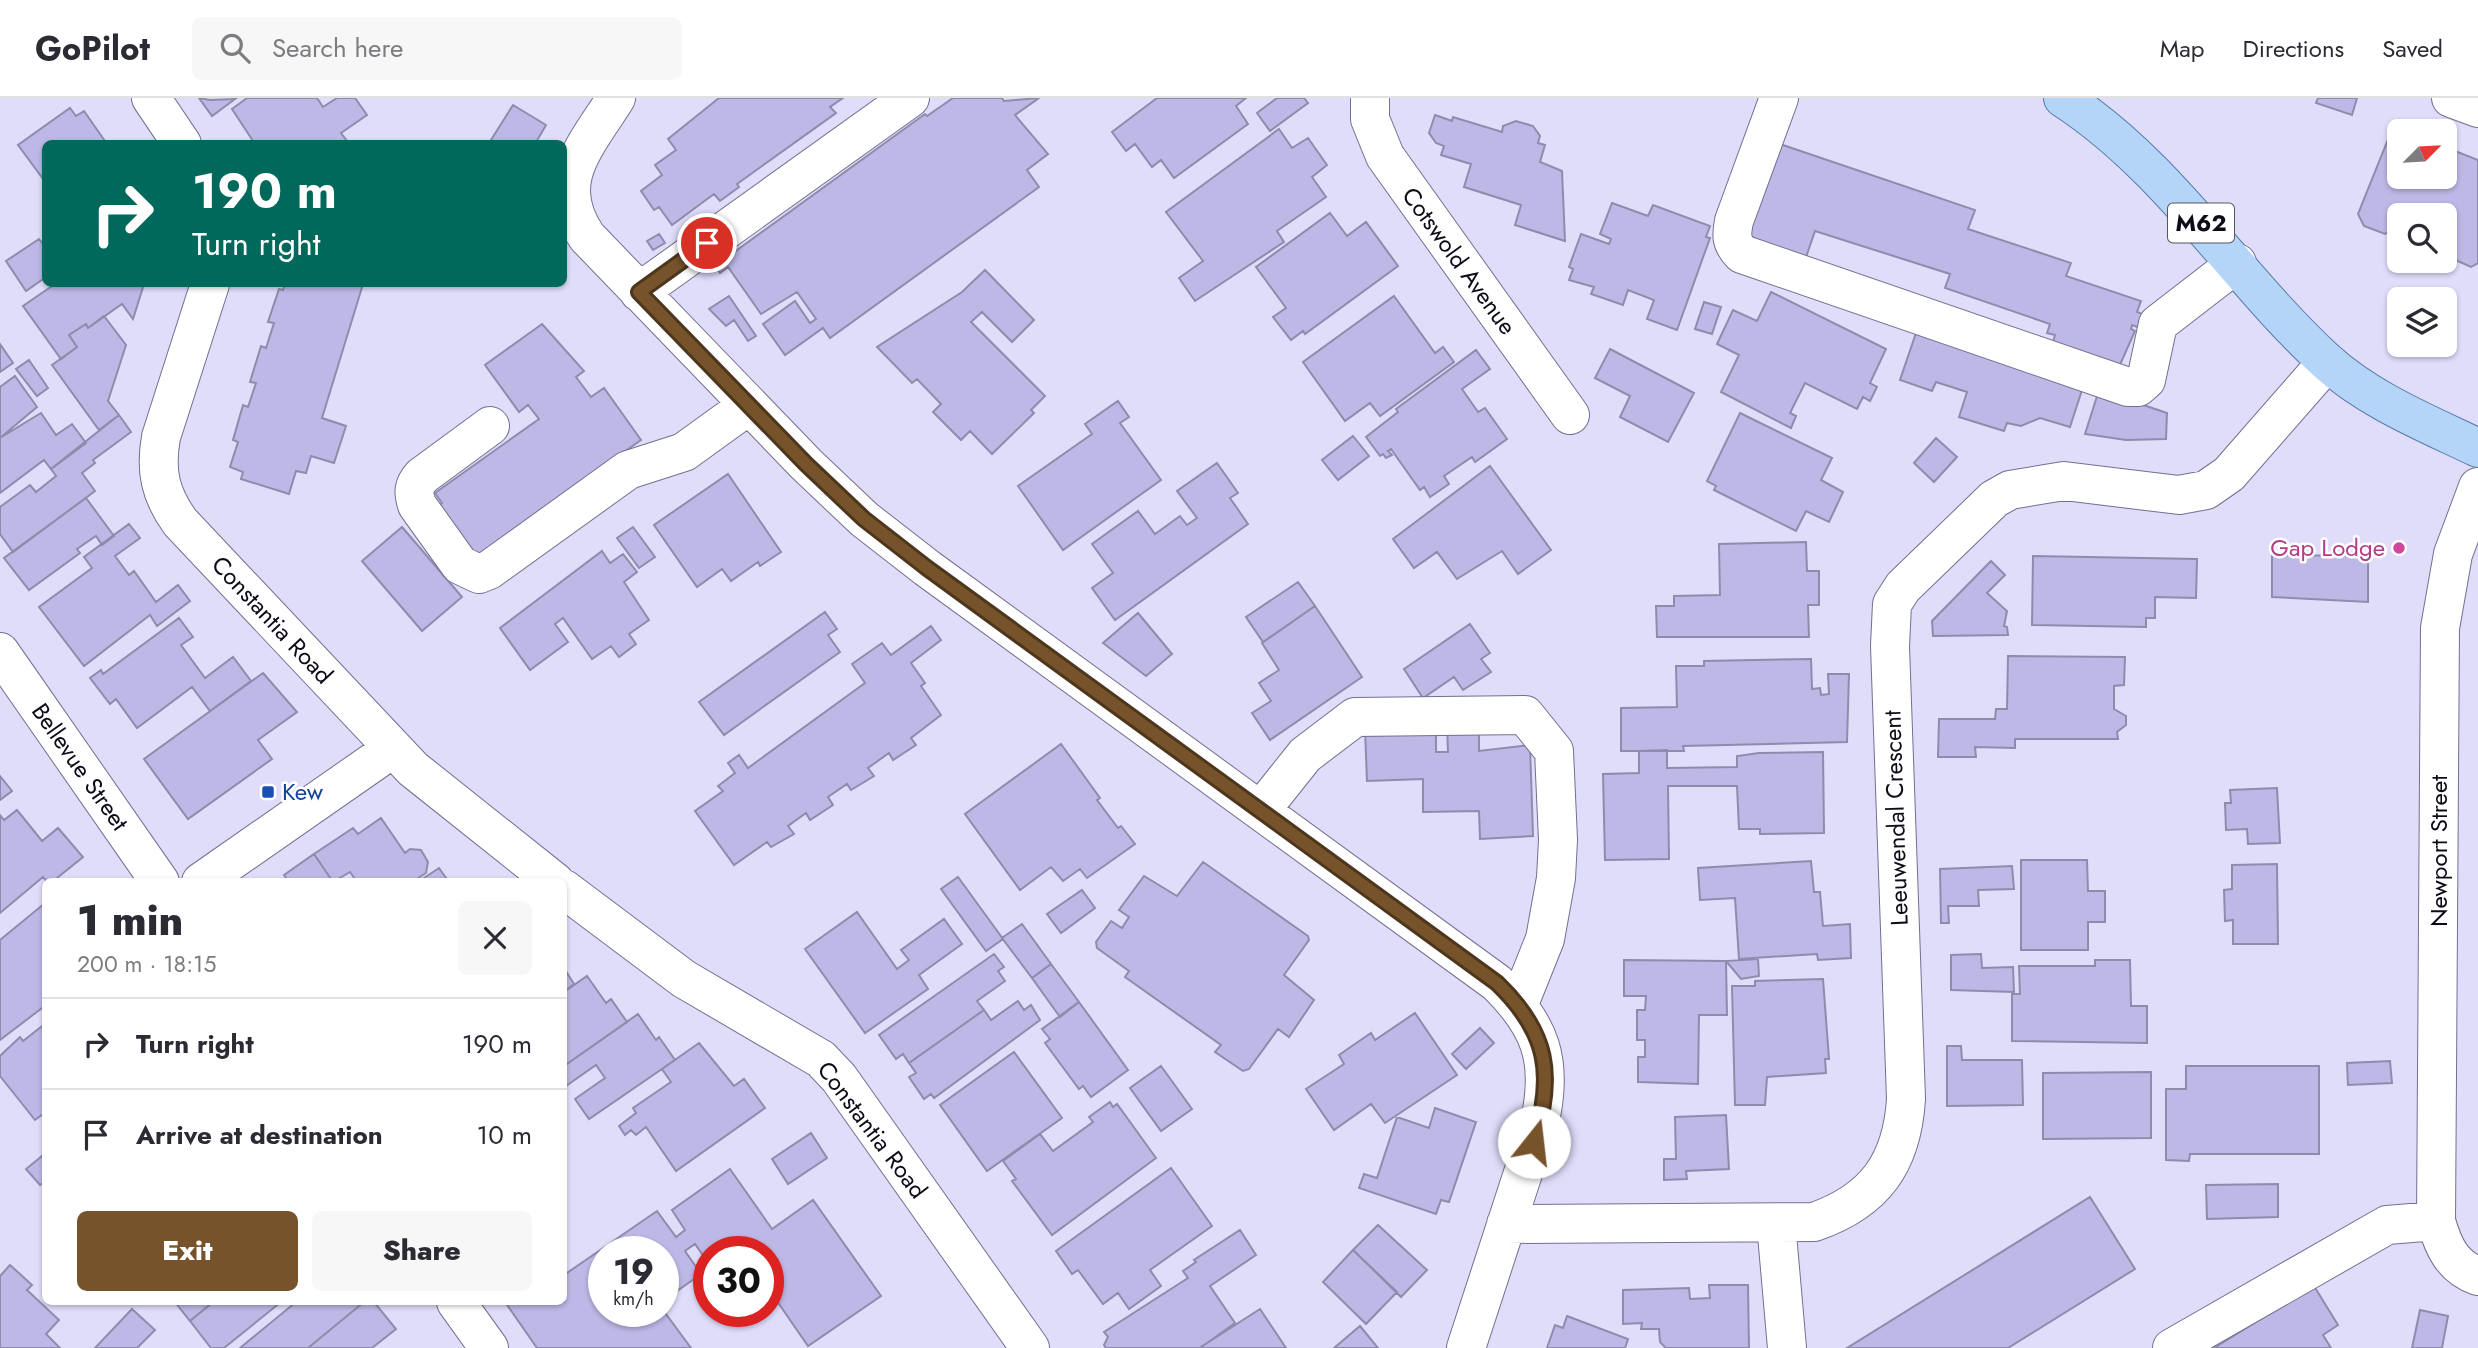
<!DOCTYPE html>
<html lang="en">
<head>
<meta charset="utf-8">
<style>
  :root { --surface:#fff; --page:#f7f7f7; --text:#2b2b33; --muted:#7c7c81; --line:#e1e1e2; --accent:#76532b }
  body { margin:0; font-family:Jost,sans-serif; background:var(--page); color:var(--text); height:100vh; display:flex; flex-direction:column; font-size:26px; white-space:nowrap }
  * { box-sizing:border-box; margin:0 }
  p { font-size:23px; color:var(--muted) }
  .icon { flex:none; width:38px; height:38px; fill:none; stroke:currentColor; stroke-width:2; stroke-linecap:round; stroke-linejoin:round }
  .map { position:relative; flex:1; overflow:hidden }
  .drawer { position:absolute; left:42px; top:780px; width:525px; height:427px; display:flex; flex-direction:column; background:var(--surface); border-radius:10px; box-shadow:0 2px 5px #0004 }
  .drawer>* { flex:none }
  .banner { position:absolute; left:42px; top:42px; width:525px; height:147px; border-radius:10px; box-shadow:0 2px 5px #0004; background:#00695c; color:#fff; overflow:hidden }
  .needle { width:46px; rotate:66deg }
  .controls { position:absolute; left:2387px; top:21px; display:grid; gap:14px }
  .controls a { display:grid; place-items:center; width:70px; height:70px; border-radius:10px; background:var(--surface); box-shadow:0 2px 5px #0004; font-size:35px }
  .speed { position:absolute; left:588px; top:1138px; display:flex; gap:14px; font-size:35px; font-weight:700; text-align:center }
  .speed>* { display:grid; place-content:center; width:91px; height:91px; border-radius:50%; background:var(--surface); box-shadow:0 2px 5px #0004; line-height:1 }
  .speed small { font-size:18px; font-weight:400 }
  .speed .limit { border:10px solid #d22; background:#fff; color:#111 }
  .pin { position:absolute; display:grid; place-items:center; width:60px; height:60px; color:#fff; margin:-30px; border:4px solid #fff; border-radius:50%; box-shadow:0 2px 7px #0007 }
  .me { position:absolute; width:77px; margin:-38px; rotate:16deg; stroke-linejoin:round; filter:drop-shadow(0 0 5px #0008) }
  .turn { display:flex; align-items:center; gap:24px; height:147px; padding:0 35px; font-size:32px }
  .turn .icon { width:91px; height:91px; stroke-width:2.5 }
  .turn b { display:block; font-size:49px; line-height:60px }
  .round { display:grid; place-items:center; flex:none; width:74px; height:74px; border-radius:10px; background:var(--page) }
  .head { display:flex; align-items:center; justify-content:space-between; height:119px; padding:0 35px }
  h1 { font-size:42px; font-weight:800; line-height:52px }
  .action { display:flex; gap:14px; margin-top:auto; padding:14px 35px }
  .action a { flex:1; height:80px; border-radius:10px; background:var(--accent); color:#fff; font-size:28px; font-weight:800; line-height:80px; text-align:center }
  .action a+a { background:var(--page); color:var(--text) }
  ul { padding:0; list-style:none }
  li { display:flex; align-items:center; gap:21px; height:91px; padding:0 35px; border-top:2px solid var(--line) }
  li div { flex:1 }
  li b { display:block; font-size:26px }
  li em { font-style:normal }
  header { display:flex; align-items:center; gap:42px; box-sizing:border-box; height:98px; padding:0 35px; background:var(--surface); border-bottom:2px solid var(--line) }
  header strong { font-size:33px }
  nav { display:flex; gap:38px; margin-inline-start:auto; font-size:24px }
  .search { width:490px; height:63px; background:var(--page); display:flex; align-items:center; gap:18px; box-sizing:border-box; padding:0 24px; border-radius:10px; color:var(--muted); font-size:26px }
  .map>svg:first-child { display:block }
  .building { fill:#bdb8e6; stroke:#8f8bad; stroke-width:2 }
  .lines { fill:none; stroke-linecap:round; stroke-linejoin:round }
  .minor-casing { stroke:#736f90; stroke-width:40 }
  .major-casing { stroke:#597ba6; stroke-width:40 }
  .minor { stroke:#fff; stroke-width:38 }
  .major { stroke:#b4d4f8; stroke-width:38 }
  .route-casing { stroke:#4d361c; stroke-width:18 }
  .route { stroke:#76532b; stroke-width:12 }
  .hotel-dot { fill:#d1479c; stroke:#fff; stroke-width:2.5 }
  .transit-dot { fill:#1a4fb4; stroke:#fff; stroke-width:2.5 }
  .labels { text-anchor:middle; stroke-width:5; stroke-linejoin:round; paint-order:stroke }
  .shield { fill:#fff; stroke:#56545d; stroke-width:2 }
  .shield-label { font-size:23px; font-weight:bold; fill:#0d0b17 }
  .street-label { font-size:24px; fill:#0d0b17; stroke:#fff }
  .hotel-label { font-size:24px; fill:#b23c85; stroke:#fff; text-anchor:end }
  .transit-label { font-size:24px; fill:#164399; stroke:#fff; text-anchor:start }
</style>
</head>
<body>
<header>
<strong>GoPilot</strong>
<div class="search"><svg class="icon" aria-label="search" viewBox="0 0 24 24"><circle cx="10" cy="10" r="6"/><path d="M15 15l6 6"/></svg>Search here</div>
<nav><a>Map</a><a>Directions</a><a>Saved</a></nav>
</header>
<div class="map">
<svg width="2478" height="1250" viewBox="0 0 2478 1250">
  <rect width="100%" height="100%" fill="#e0ddfb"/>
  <path class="building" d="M199 0 210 2 235 1 212 18Z
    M247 0H317L323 9 337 0H355L367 17 341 35 347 43 344 46H255L232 11Z
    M719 0H843L830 9 836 15 737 86 739 89 720 103 714 96 672 127 659 109 654 112 641 93 662 77 655 67 676 52 668 41Z
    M953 0H1002L1004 3 1039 0 1015 17 1048 56 1027 72 1039 89 830 240 823 230 785 257 763 226 795 203 810 225 816 221 797 194 761 216 728 169 720 175 715 168 925 16 927 18Z
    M1157 0H1246L1236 8 1248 26 1174 80 1161 62 1152 69 1135 46 1126 53 1112 34Z
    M1277 0H1304L1308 5 1270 33 1257 15Z
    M2318 0H2357L2352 17 2316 5Z
    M513 7 546 27 535 46H497L491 42Z
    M70 10 76 18 84 13 107 46H46V85L18 47Z
    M1435 17 1452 23 1453 19 1502 34 1503 28 1516 23 1533 28 1540 38 1538 45 1545 47 1540 64 1562 73 1565 143 1515 127 1521 107 1464 89 1471 66 1441 57 1444 48 1436 45 1429 35Z
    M2393 29 2403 33H2399V79H2445V49L2478 62V165L2471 169 2453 161 2447 149 2452 135 2445 132V117L2401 115 2395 129 2385 136 2364 128 2358 116Z
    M1279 31 1292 50 1308 40 1327 67 1312 79 1326 99 1277 133 1284 144 1195 203 1179 180 1203 163 1166 114Z
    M1777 45 1975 112 1968 131 2071 165 2066 178 2141 203 2137 214 2145 217 2140 230 2132 227 2131 231 2135 233 2115 278 2053 244 2055 237 2047 235 2050 226 1945 190 1950 176 1815 133 1805 162 1745 141Z
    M1612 105 1648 118 1653 107 1710 128 1706 139 1710 140 1677 232 1647 221 1654 202 1628 192 1623 207 1591 196 1594 189 1569 182 1573 171 1569 169 1581 136 1609 146 1611 141 1600 136Z
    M1330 115 1347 138 1366 124 1398 168 1305 236 1303 233 1291 242 1273 219 1286 210 1256 169Z
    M659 136 665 145 653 152 647 143Z
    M39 141 46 150V179L26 193 6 163Z
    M985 172 1034 222 1012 244 982 214 971 224 1045 298 1031 312 1034 315 992 356 970 333 961 342 933 314 941 306 917 281 912 285 877 249 962 194Z
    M55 186H144L133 221 122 206 88 230 86 226 69 237 77 249 61 261 23 208Z
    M285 186H363L322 320 346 328 334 365 311 358 306 375 296 373 289 396 241 381 243 374 230 369 238 344 233 342 243 307 248 309 256 285 250 284 261 248 266 250 274 225 268 224 279 191 283 192Z
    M1771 194 1886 251 1870 285 1877 289 1870 303 1863 299 1857 311 1805 285 1790 315 1796 318 1791 330 1721 294 1739 257 1717 246 1733 212 1757 223Z
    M729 198 756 238 748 243 734 222 726 228 709 211Z
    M1394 198 1435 255 1443 249 1454 264 1380 318 1370 305 1345 323 1303 264Z
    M1704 204 1721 209 1712 236 1695 231Z
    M104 218 126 247 108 303 119 317 99 332 52 267 77 249 69 237 86 226 88 230Z
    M542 226 584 273 576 279 591 299 604 290 641 342 471 462 434 411 442 405 435 395 539 321 528 307 519 314 485 267Z
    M1916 235 2084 286 2070 329 2040 320 2021 328 2007 325 2004 333 1959 319 1967 294 1936 284 1932 293 1900 282Z
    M0 246 13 265 0 274Z
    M1610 251 1694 295 1668 344 1620 319 1630 298 1595 280Z
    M1476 252 1490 271 1462 291 1478 314 1485 310 1507 341 1475 364 1472 359 1444 378 1449 386 1430 399 1424 389 1420 392 1391 351 1388 353 1392 357 1386 360 1383 356 1380 358 1366 339 1398 314 1396 311Z
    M29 262 48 290 37 298 16 271Z
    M15 278 37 309 0 340V289Z
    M2099 292 2167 315 2166 341 2126 342 2085 336Z
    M1118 303 1129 319 1120 325 1161 382 1063 452 1018 388 1092 336 1085 326Z
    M41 315 56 337 72 326 86 345 51 371 44 362 0 395V340Z
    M1740 315 1832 360 1821 382 1843 394 1829 424 1806 413 1796 433 1714 392 1716 388 1707 383Z
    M119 317 131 334 93 362 95 365 82 375 95 393 13 454 0 436V409L30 387 36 394 56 378 51 371Z
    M1353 338 1369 358 1338 382 1322 362Z
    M1936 340 1957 359 1934 384 1914 365Z
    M1217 365 1238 395 1230 400 1248 426 1115 522 1092 490 1113 475 1092 446 1138 413 1155 436 1180 418 1187 427 1197 420 1177 393Z
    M1490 368 1551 452 1518 476 1502 453 1457 481 1437 454 1414 470 1393 441Z
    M728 376 781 454 760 468 758 464 731 483 722 471 697 489 654 427Z
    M86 400 114 438 102 447 96 438 77 451 80 455 29 492 4 460Z
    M129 426 140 440 115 458 129 477 134 473 156 504 178 487 190 503 157 528 150 517 84 568 39 509 92 470 84 459Z
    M402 429 462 499 422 533 362 463Z
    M633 429 655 459 639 470 617 440Z
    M1806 444 1807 473H1819V507H1808L1809 539H1657L1656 508H1674V498L1720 497 1719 446Z
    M602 453 610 465 623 456 637 474 624 484 649 522 629 536 636 546 619 559 611 548 592 561 563 520 555 526 568 544 530 572 500 530Z
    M2272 457 2368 458V504L2272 499Z
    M2033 458 2197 461 2196 500 2155 499V520H2146V529L2032 527Z
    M1991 463 2005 477 1987 495 2007 513 2004 528 2007 529 2008 537 1933 538 1932 523Z
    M1298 484 1315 508 1263 544 1246 519Z
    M1315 508 1362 579 1270 642 1252 615 1271 603 1259 585 1279 572 1262 545Z
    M825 514 837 531 828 537 840 554 724 637 699 604Z
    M1138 515 1172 556 1146 578 1103 545Z
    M179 520 193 539 181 547 205 580 233 559 251 583 210 613 192 589 137 630 116 601 110 606 90 580 101 572 103 576Z
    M1470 526 1490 555 1481 561 1491 574 1463 592 1454 579 1423 600 1404 571Z
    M931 528 941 542 911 565 925 585 921 588 941 617 911 640 916 647 893 662 889 655 868 670 874 678 851 692 847 686 828 699 833 707 810 722 806 715 788 728 794 736 771 749 767 744 734 767 695 713 723 693 718 688 735 675 728 665 739 657 748 670 865 585 852 566 882 545 891 557Z
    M2008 558 2125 559 2124 587 2114 588V611L2126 618V627L2117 634 2118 641H2015V650L1975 649 1976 659H1938L1939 621H1995L1996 611H2007Z
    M1811 561 1812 591 1820 590 1821 597 1829 596 1828 576H1849L1847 644 1683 648 1684 653H1621V610L1677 609 1676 568H1704V563Z
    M263 575 297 614 258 642 272 661 188 721 144 661Z
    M1447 628H1479V653L1530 647 1533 738 1480 741 1479 713 1423 714V681L1367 683 1365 632 1436 631V654H1448Z
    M1061 646 1100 700 1097 702 1118 730 1121 728 1135 746 1087 780 1080 771 1063 783 1051 769 1020 792 965 716Z
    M1667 652V670L1737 669V658L1759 655 1823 654 1824 735 1760 736V731H1739L1737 688H1668L1669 761 1605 762 1603 676 1639 675V653Z
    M0 678 12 693 0 702Z
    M2277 690 2280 745 2248 746 2247 731 2226 732 2225 705H2231L2230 692Z
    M17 712 42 743 58 730 83 759 52 784H47L43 779 0 815V717L4 722Z
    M381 720 405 755 410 751 421 752 428 764 426 775 412 784H357L350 774 333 784 314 756 353 730 358 736Z
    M314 756 333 784H289L284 777Z
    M2021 762H2087L2088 793H2105V824H2088V852H2021Z
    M1811 763 1814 794H1820L1823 828 1850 826 1851 860 1818 862 1817 856 1739 861 1735 800 1700 802 1698 770Z
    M1203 764 1308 838 1309 842 1284 877 1314 902 1289 939 1278 931 1249 971 1243 973 1215 954 1221 947 1125 879 1129 873 1097 850 1096 844 1111 823 1122 830 1129 819 1119 812 1144 778 1177 798Z
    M2277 766 2278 846H2233V822L2225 823 2224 792 2232 791V767Z
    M2012 768 2014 791 1978 792 1979 808H1948L1949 825H1941L1940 771Z
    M439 770 449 784H418Z
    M958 779 1003 841 986 853 941 791Z
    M1082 792 1095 810 1061 835 1047 816Z
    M45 805 46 907 0 942V842Z
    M857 814 897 871 909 862 901 852 944 821 962 846 919 877 928 891 865 935 805 851Z
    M1022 826 1051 866 1032 880 1002 840Z
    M994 856 1004 869 998 873 1005 883 977 903 984 912 909 965 903 956 896 961 879 937Z
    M1981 856 1982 870 2013 869 2014 894 1951 892V857Z
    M1758 861 1759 878 1741 881 1726 863Z
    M1624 862 1726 863 1727 917H1699L1698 986 1638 984V959H1645V942H1637V912H1645L1646 898H1624Z
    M2095 862H2130L2131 908H2147V945L2012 943V896H2020L2019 868H2095Z
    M1051 866 1079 904 1060 919 1032 880Z
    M564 870 574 886 564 894Z
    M587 878 606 905 611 901 627 924 564 968V894Z
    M1823 881 1829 961H1825L1826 975 1767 979 1765 1007H1735L1732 888H1755V883Z
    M1018 903 1024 912 1031 907 1040 922 934 1000 931 996 924 1001 909 979 916 975 909 965 984 912 991 922Z
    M1079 904 1128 972 1091 999 1083 988 1079 991 1045 945 1050 941 1042 931Z
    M1415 915 1457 977 1385 1025 1371 1006 1334 1032 1306 991 1344 966 1339 957 1371 935 1375 942Z
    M638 916 656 942 659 939 675 962 589 1021 575 1001 605 980 596 967 566 988 564 968Z
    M46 925V1014L35 1022 0 978V958L20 939 23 943Z
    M1480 930 1494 945 1466 971 1452 956Z
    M699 945 734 988 744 981 765 1010 676 1073 646 1029 636 1037 631 1032 625 1037 619 1028 636 1015 633 1010 671 984 662 971Z
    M1947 948H1961L1962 962H2022L2023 1007 1947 1008Z
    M1014 954 1062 1020 987 1073 940 1007Z
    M2390 963 2392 985 2348 987 2347 965Z
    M1161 968 1192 1011 1161 1033 1130 990Z
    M2186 968H2319V1056H2190L2189 1063 2166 1062V991H2186Z
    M2151 974V1040L2043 1041V975Z
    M1110 1004 1113 1009 1117 1006 1156 1060 1052 1137 1012 1083 1016 1081 1003 1063 1040 1036 1053 1053 1093 1024 1089 1019Z
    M1435 1010 1476 1024 1449 1104 1441 1102 1436 1116 1359 1090 1364 1076 1377 1080 1397 1019 1429 1030Z
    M1726 1017 1729 1071 1686 1073 1687 1081 1664 1082V1061H1676L1675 1019Z
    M811 1035 827 1060 788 1086 772 1061Z
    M42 1058 46 1063V1083L40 1087 26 1071Z
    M1171 1070 1212 1128 1150 1172 1161 1188 1129 1211 1118 1195 1103 1206 1078 1172 1072 1176 1056 1153Z
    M730 1071 772 1131 813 1102 881 1198 808 1248 768 1190V1153H709V1166L695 1146 685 1153 701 1176 663 1203V1153H604V1213L663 1212 691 1250H537L505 1204H564V1177L657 1113 676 1139 685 1132 672 1112Z
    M2278 1086V1119L2207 1121 2206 1087Z
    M2090 1099 2135 1171 2008 1250H1847Z
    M1378 1127 1427 1172 1401 1199 1353 1152Z
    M1240 1132 1256 1157 1210 1188 1235 1225 1200 1250H1106L1104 1247 1108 1239 1104 1234 1188 1180 1183 1173 1196 1164 1194 1162Z
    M1353 1152 1397 1194 1366 1226 1323 1184Z
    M10 1167 32 1187 27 1192 59 1222 46 1236 60 1250H0V1178Z
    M2309 1180 2338 1227 2323 1237 2331 1250H2214L2288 1204Z
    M1709 1187H1748L1749 1250H1666L1660 1244 1659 1231H1641L1642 1225 1623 1226V1192L1689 1190 1690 1201 1710 1200Z
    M175 1204H213L190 1223Z
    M213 1204H281L224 1250H211L190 1223Z
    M296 1204H364L308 1250H240Z
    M364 1204H374L396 1231 372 1250H308Z
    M132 1211 155 1232 137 1250H95Z
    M1260 1211 1286 1250H1202L1201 1249Z
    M2420 1212 2448 1218 2442 1250H2412Z
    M1567 1218 1628 1241 1625 1250H1547L1555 1227 1563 1230Z
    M1360 1228 1378 1250H1334Z"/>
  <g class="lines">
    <defs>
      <path id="minor" d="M151 0 182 46
        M616 0C586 48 549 84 587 139L806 366 864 421 927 470 1497 885C1541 928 1553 963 1540 1023L1466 1250
        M1370 0V21L1385 58 1570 317
        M1779 0 1734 123C1731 138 1731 145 1742 156L2128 289H2138L2146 282 2158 226 2237 165
        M2451 0 2478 10
        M210 186 161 339C155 373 160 396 180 424L413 671 555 784
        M639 194 910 0
        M490 328 422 378C413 388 413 394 417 407L460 467 479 476 489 472 628 372 684 354 749 307
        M2478 389 2453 456 2440 530 2436 1123C2443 1148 2452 1169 2478 1178
        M0 554 160 784
        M1262 711 1305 657 1355 619 1525 617 1554 653 1558 742 1556 780 1545 841 1519 906
        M201 784 392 651
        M564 791 684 881 821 961 839 980 1030 1250
        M1776 1125 1787 1250
        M1506 1126 1814 1124C1875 1103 1902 1065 1906 1001L1890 548 1892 506 1903 489 1994 401 2010 392 2064 383 2179 397 2206 392 2229 376 2327 264
        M456 1204 489 1250
        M2172 1250 2387 1127 2436 1123"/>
      <path id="major" d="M2063 0C2169 69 2234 178 2326 263 2369 302 2426 325 2478 350"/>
    </defs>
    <use href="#minor" class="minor-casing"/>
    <use href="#major" class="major-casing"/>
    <use href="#minor" class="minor"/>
    <use href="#major" class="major"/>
  </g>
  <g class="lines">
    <defs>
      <path id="route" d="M707 145 639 194 806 366 864 421 927 470 1497 885C1548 934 1555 977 1534 1044"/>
    </defs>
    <use href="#route" class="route-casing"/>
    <use href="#route" class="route"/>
  </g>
  <circle class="hotel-dot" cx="2399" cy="450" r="7"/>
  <rect class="transit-dot" x="261" y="687" width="14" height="14" rx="3.5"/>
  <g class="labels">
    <rect class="shield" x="2168" y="105.5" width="66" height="39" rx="5"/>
    <g class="shield-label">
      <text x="2201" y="133">M62</text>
    </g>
    <g class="street-label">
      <text transform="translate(1459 163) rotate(54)" y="8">Cotswold Avenue</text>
      <text transform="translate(272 522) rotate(47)" y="8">Constantia Road</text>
      <text transform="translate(80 669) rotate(55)" y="8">Bellevue Street</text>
      <text transform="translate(1896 720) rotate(-92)" y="8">Leeuwendal Crescent</text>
      <text transform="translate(2439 753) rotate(-90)" y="8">Newport Street</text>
      <text transform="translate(872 1032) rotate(53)" y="8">Constantia Road</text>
    </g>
    <g class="hotel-label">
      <text x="2385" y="458">Gap Lodge</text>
    </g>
    <g class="transit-label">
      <text x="282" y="702">Kew</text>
    </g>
  </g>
</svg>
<div class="controls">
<a><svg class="needle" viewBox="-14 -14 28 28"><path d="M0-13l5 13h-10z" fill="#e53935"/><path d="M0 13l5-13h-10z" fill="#7c7c81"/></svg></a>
<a><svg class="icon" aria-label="search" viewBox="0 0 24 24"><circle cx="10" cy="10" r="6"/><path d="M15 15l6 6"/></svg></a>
<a><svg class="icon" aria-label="layers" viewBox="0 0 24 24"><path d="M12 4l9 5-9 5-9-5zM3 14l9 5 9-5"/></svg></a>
</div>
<div class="speed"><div>19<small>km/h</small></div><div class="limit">30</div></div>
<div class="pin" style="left:707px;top:145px;background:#d93025"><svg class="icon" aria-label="arrive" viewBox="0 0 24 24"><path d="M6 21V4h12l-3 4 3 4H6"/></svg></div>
<svg class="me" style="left:1534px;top:1044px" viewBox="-20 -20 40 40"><circle r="19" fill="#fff"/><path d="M0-13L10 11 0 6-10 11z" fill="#76532b"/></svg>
<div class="banner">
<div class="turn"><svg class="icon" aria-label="right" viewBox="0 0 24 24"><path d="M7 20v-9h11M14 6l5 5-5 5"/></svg><div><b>190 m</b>Turn right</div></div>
</div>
<section class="drawer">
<div class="head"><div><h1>1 min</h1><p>200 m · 18:15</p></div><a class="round"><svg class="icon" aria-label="close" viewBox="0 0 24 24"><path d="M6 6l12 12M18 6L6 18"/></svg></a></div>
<ul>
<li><svg class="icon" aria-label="right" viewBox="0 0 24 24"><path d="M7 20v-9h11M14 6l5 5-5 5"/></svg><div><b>Turn right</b></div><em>190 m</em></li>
<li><svg class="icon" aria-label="arrive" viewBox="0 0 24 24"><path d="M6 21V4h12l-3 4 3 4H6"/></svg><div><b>Arrive at destination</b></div><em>10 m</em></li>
</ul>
<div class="action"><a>Exit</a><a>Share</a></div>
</section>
</div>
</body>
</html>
